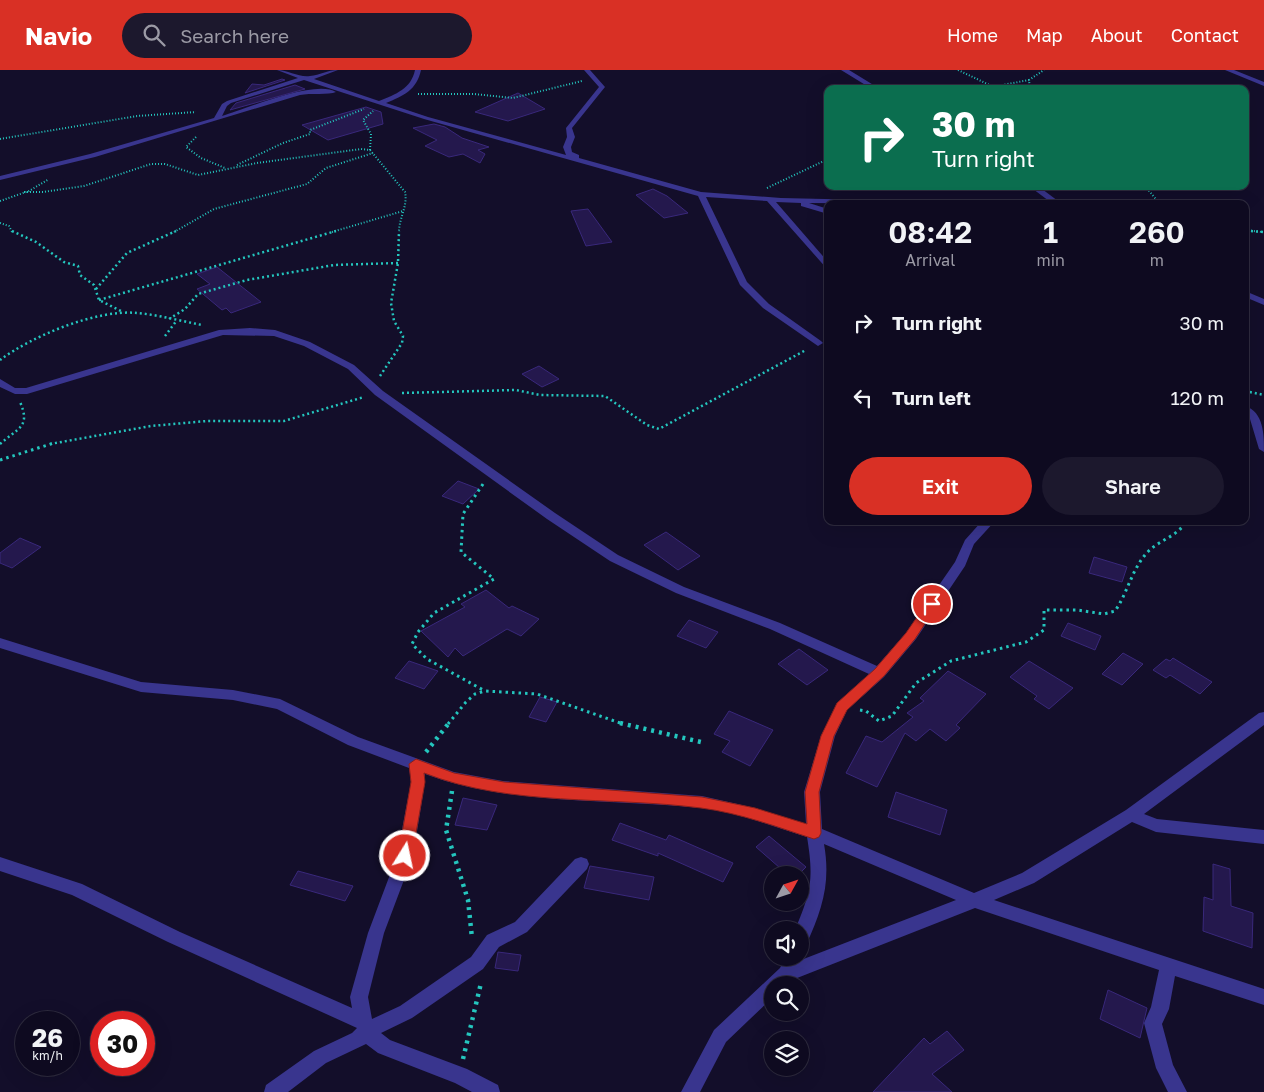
<!DOCTYPE html>
<html lang="en">
<head>
<meta charset="utf-8">
<style>
  :root { --surface:#0e0a20; --page:#1c182d; --text:#f1f3f6; --muted:#9b9aa5; --line:#2e2b3e; --accent:#d93025 }
  body { margin:0; font-family:"Golos Text",sans-serif; background:var(--page); color:var(--text); height:100vh; display:flex; flex-direction:column; font-size:19px; white-space:nowrap }
  * { box-sizing:border-box; margin:0 }
  p { font-size:16px; color:var(--muted) }
  .icon { flex:none; width:28px; height:28px; fill:none; stroke:currentColor; stroke-width:2; stroke-linecap:round; stroke-linejoin:round }
  .map { position:relative; flex:1; overflow:hidden }
  .drawer { position:absolute; left:824px; top:130px; width:425px; height:325px; display:flex; flex-direction:column; background:var(--surface); border-radius:10px; box-shadow:0 5px 20px #0002,0 0 0 1px var(--line) }
  .drawer>* { flex:none }
  .banner { position:absolute; left:824px; top:15px; width:425px; height:105px; border-radius:10px; box-shadow:0 5px 20px #0002,0 0 0 1px var(--line); background:#0b6e4f; color:#fff; overflow:hidden }
  .needle { width:32px; rotate:50deg }
  .buttons { position:absolute; left:764px; top:796px; display:grid; gap:10px }
  .buttons a { display:grid; place-items:center; width:45px; height:45px; border-radius:50%; background:var(--surface); box-shadow:0 5px 20px #0002,0 0 0 1px var(--line); font-size:25px }
  .speed { position:absolute; left:15px; top:941px; display:flex; gap:10px; font-size:25px; font-weight:700; text-align:center }
  .speed>* { display:grid; place-content:center; width:65px; height:65px; border-radius:50%; background:var(--surface); box-shadow:0 5px 20px #0002,0 0 0 1px var(--line); line-height:1 }
  .speed small { font-size:12px; font-weight:400 }
  .speed .limit { border:8px solid #d22; background:#fff; color:#111 }
  .pin { position:absolute; display:grid; place-items:center; width:42px; height:42px; color:#fff; margin:-21px; border:2px solid #fff; border-radius:50%; box-shadow:0 1px 5px #0007 }
  .me { position:absolute; width:55px; margin:-28px; rotate:10deg; stroke-linejoin:round; filter:drop-shadow(0 0 4px #0008) }
  .turn { display:flex; align-items:center; gap:18px; height:105px; padding:0 25px; font-size:22px }
  .turn .icon { width:65px; height:65px; stroke-width:2.5 }
  .turn b { display:block; font-size:35px; line-height:42px }
  .eta { display:flex; justify-content:space-evenly; align-items:center; height:85px; text-align:center }
  .eta b { font-size:30px; font-weight:600; line-height:35px }
  .primary-button { display:flex; gap:10px; margin-top:auto; padding:10px 25px }
  .primary-button a { flex:1; height:58px; border-radius:30px; background:var(--accent); color:#fff; font-size:20px; font-weight:600; line-height:58px; text-align:center }
  .primary-button a+a { background:var(--page); color:var(--text) }
  ul { padding:0; list-style:none }
  li { display:flex; align-items:center; gap:15px; height:75px; padding:0 25px }
  li div { flex:1 }
  li b { display:block; font-size:19px }
  li em { font-style:normal }
  header { display:flex; align-items:center; gap:30px; box-sizing:border-box; height:70px; padding:0 25px; background:var(--accent); color:#fff }
  header strong { font-size:24px }
  nav { display:flex; gap:28px; margin-inline-start:auto; font-size:18px }
  .search { width:350px; height:45px; background:var(--page); display:flex; align-items:center; gap:12px; box-sizing:border-box; padding:0 18px; border-radius:28px; color:var(--muted); font-size:19px }
  .map>svg:first-child { display:block }
  .building { fill:#24184d; stroke:#39287b }
  .lines { fill:none; stroke-linecap:round; stroke-linejoin:round }
  .path-far3 { stroke:#24c6be; stroke-width:2; stroke-dasharray:1 2; stroke-linecap:butt }
  .path-far2 { stroke:#24c6be; stroke-width:2.5; stroke-dasharray:2 3; stroke-linecap:butt }
  .path-far1 { stroke:#24c6be; stroke-width:3; stroke-dasharray:2.5 4; stroke-linecap:butt }
  .path { stroke:#24c6be; stroke-width:4.5; stroke-dasharray:3 5; stroke-linecap:butt }
  .street { fill:#39358e; fill-rule:evenodd }
  .route { fill:#d93025; stroke:#8d1f18 }
</style>
</head>
<body>
<header>
<strong>Navio</strong>
<div class="search"><svg class="icon" aria-label="search" viewBox="0 0 24 24"><circle cx="10" cy="10" r="6"/><path d="M15 15l6 6"/></svg>Search here</div>
<nav><a>Home</a><a>Map</a><a>About</a><a>Contact</a></nav>
</header>
<div class="map">
<svg width="1264" height="1022" viewBox="0 0 1264 1022">
  <rect width="100%" height="100%" fill="#130e2a"/>
  <path class="building" d="M282 9 285 10 245 23 252 14 264 15Z
    M295 15 305 19 230 40 236 33Z
    M518 23 545 39 508 51 475 42Z
    M366 37 381 42 383 54 328 70 302 55Z
    M434 54 445 57 462 68 489 77 478 80 485 84 480 93 463 84 449 87 425 76 437 70 413 58Z
    M653 119 667 126 688 143 664 148 636 125Z
    M588 139 612 172 586 176 571 141Z
    M217 197 261 232 231 243 226 238 222 240 197 219 210 214 197 204Z
    M539 296 559 309 542 317 522 304Z
    M458 411 479 419 463 434 442 426Z
    M666 462 700 486 678 500 644 475Z
    M20 468 41 477 12 498 0 493V483Z
    M1094 487 1127 497 1122 512 1089 503Z
    M486 520 509 538 512 536 539 549 521 566 507 559 463 586 455 578 448 587 421 561 465 537 461 534Z
    M689 550 718 562 706 578 677 566Z
    M1068 553 1101 566 1095 580 1061 566Z
    M799 579 828 600 807 615 778 594Z
    M1123 583 1143 594 1122 615 1102 604Z
    M1173 588 1212 612 1200 624 1170 605 1166 608 1153 600 1166 589 1170 591Z
    M409 591 438 601 424 619 395 608Z
    M1029 591 1073 618 1049 639 1034 629 1037 626 1010 607Z
    M948 601 986 624 956 655 960 658 946 671 930 659 916 671 905 663 877 717 846 703 866 666 882 672 913 647 907 643 924 631 920 628Z
    M540 627 557 632 546 652 529 647Z
    M729 641 773 660 750 696 722 682 730 671 714 664Z
    M896 722 947 740 940 765 888 747Z
    M463 728 497 735 487 760 455 755Z
    M620 753 666 770 669 765 733 793 723 812 658 783V786L612 770Z
    M769 766 806 797 798 805H788L756 777Z
    M1213 794 1230 799 1231 836 1253 843 1252 878 1203 861 1204 827 1213 830Z
    M590 796 654 807 649 830 584 818Z
    M298 801 353 816 345 831 290 815Z
    M498 882 521 885 518 901 495 898Z
    M1108 920 1147 938 1140 968 1100 949Z
    M947 961 964 980 932 1004 952 1022H873L924 968 930 974Z"/>
  <g class="lines">
    <path class="path-far3" d="M958 0 998 19
      M981 19 1029 10
      M1030 19 1029 10 1044 0
      M418 24H474L513 28 582 11
      M196 67 186 77 201 88 225 98
      M0 69 137 46 196 42
      M370 80 371 64 363 50 373 41
      M237 95 283 73 310 64V60L364 39
      M1145 116 1160 134
      M767 118 828 89
      M24 122H43L84 116 151 94H165L198 105 257 93 361 79 370 80 405 122C408 136 399 148 399 162
      M0 131 29 121 49 109
      M0 153 9 156 12 162
      M1245 160 1262 162
      M174 162 214 139 307 114 326 98 373 83
      M332 162 403 141"/>
    <path class="path-far2" d="M12 161 36 172 64 192 78 196 80 205 94 215 99 230 123 242
      M1251 161 1264 162
      M96 219 127 183 176 161
      M99 230 336 161
      M169 249 185 239 198 224 247 210 334 195 398 193
      M165 266 177 250
      M0 290C32 266 97 239 137 243 159 245 181 251 202 255
      M380 306 402 273 403 266 394 251 391 233 398 193 399 161
      M1245 321 1264 325
      M402 323 516 320 540 325 605 326 647 355 659 359 806 280
      M0 374C18 358 31 357 20 332
      M50 374 151 356 207 351H284L364 327"/>
    <path class="path-far1" d="M0 390 54 373
      M483 414 463 444 461 482 494 509 434 543 418 562 412 574 427 589 485 621
      M860 640 866 641 879 651 892 646 916 613 951 591 1026 572 1044 560V540H1077L1104 544 1115 541C1127 524 1131 502 1145 485 1157 470 1176 468 1187 451
      M448 654 466 632 475 624 485 621 537 624 623 654"/>
    <path class="path" d="M620 653 701 672
      M426 682 449 653
      M452 721 446 760 468 830 472 868
      M463 989 481 913"/>
    <path class="street" d="M277 0C288 0 300 8 310 6 320 5 327 0 338 0L314 9 379 31C396 24 411 19 415 0H421C417 20 403 26 386 33L428 47 566 85 563 77 567 67 566 58 599 17 584 0H590L605 17 572 58 575 67 571 77 572 82 579 85V88L701 122 781 128 958 132 962 134 809 133 828 139V144L801 136V133L776 132 828 192V200L767 131 706 127 747 212 769 234 821 271 823 273 818 276 763 238 740 215 698 126 424 49 304 10 231 33 227 36 222 46C246 39 315 9 336 22 329 25 310 23 300 25L95 87 0 110V106L90 84 214 48 222 34 227 31 298 8Z
      M841 0H849L880 19H872Z
      M1225 0H1234L1264 12V16Z
      M1029 116H1038L1062 134H1053Z
      M1245 221 1264 229V235L1245 227Z
      M250 258 275 260 310 272 354 295 383 321 555 443 618 485 684 517 780 553 877 596 906 563 955 492 965 470 982 451H995L974 474 965 496 916 569 884 607 847 640 835 666 820 722 822 759 974 823 1022 803 1126 740 1259 643 1264 642V655L1144 744 1157 749 1264 760V774L1156 762 1132 752 1034 813 994 830 1264 919V935L1175 906 1169 939 1162 954 1173 995 1187 1022H1168L1156 998 1144 953 1151 937 1159 900 975 838 792 910 787 915H772V928L726 972 700 1022H681L714 960 780 898 785 888H800V884L801 890 956 830 824 774C831 813 822 840 806 875L800 877V860H795C811 822 814 809 807 767 772 756 737 742 700 738 610 728 511 736 425 704V712L413 786 384 863 368 927 372 949 400 936 471 887 487 865 515 852 575 789 581 787 587 789 589 794 587 799 527 862 499 877 483 899 412 948 381 963 390 970 467 999 498 1015 500 1022H472L455 1013 378 983 366 974 326 993 288 1022H264L266 1015 314 981 352 963 357 958 168 872 72 825 0 801V787L82 814 180 862 352 938 350 927 368 863 397 786 411 712 409 698 348 675 277 639 233 630 141 622 0 578V568L141 612 233 620 280 629 358 667 454 702 503 711 702 726 755 738 806 754 804 722 821 666 837 633 869 604 770 559 676 523 610 491 547 449 375 325 348 299 304 276 274 266 223 265 27 324H15L0 317V309L15 318H26L219 260Z
      M1245 336C1264 342 1264 365 1264 382L1259 379 1250 349 1245 345Z"/>
  </g>
  <path class="route" d="M932 530 938 534 915 569 884 606 847 640 834 666 819 722 821 763 819 767 814 769C777 757 740 743 701 738 609 726 511 737 424 703L425 712 412 786 410 790 405 792 400 790 398 786 411 712 409 694 416 689 454 703 504 712 702 727 755 738 807 754 805 722 821 666 837 633 875 599 906 563 928 531Z"/>
</svg>
<div class="buttons">
<a><svg class="needle" viewBox="-14 -14 28 28"><path d="M0-13l5 13h-10z" fill="#e53935"/><path d="M0 13l5-13h-10z" fill="#9b9aa5"/></svg></a>
<a><svg class="icon" aria-label="sound" viewBox="0 0 24 24"><path d="M4 9h4l5-4v14l-5-4H4zM17 9q2 3 0 6"/></svg></a>
<a><svg class="icon" aria-label="search" viewBox="0 0 24 24"><circle cx="10" cy="10" r="6"/><path d="M15 15l6 6"/></svg></a>
<a><svg class="icon" aria-label="layers" viewBox="0 0 24 24"><path d="M12 4l9 5-9 5-9-5zM3 14l9 5 9-5"/></svg></a>
</div>
<div class="speed"><div>26<small>km/h</small></div><div class="limit">30</div></div>
<div class="pin" style="left:932px;top:534px;background:#d93025"><svg class="icon" aria-label="arrive" viewBox="0 0 24 24"><path d="M6 21V4h12l-3 4 3 4H6"/></svg></div>
<svg class="me" style="left:405px;top:786px" viewBox="-20 -20 40 40"><circle r="17" fill="#d93025" stroke="#fff" stroke-width="3"/><path d="M0-11L8 9 0 5-8 9z" fill="#fff"/></svg>
<div class="banner">
<div class="turn"><svg class="icon" aria-label="right" viewBox="0 0 24 24"><path d="M7 20v-9h11M14 6l5 5-5 5"/></svg><div><b>30 m</b>Turn right</div></div>
</div>
<section class="drawer">
<div class="eta">
<div><b>08:42</b><p>Arrival</p></div>
<div><b>1</b><p>min</p></div>
<div><b>260</b><p>m</p></div>
</div>
<ul>
<li><svg class="icon" aria-label="right" viewBox="0 0 24 24"><path d="M7 20v-9h11M14 6l5 5-5 5"/></svg><div><b>Turn right</b></div><em>30 m</em></li>
<li><svg class="icon" aria-label="left" viewBox="0 0 24 24"><path d="M17 20v-9H6M10 6l-5 5 5 5"/></svg><div><b>Turn left</b></div><em>120 m</em></li>
</ul>
<div class="primary-button"><a>Exit</a><a>Share</a></div>
</section>
</div>
</body>
</html>
